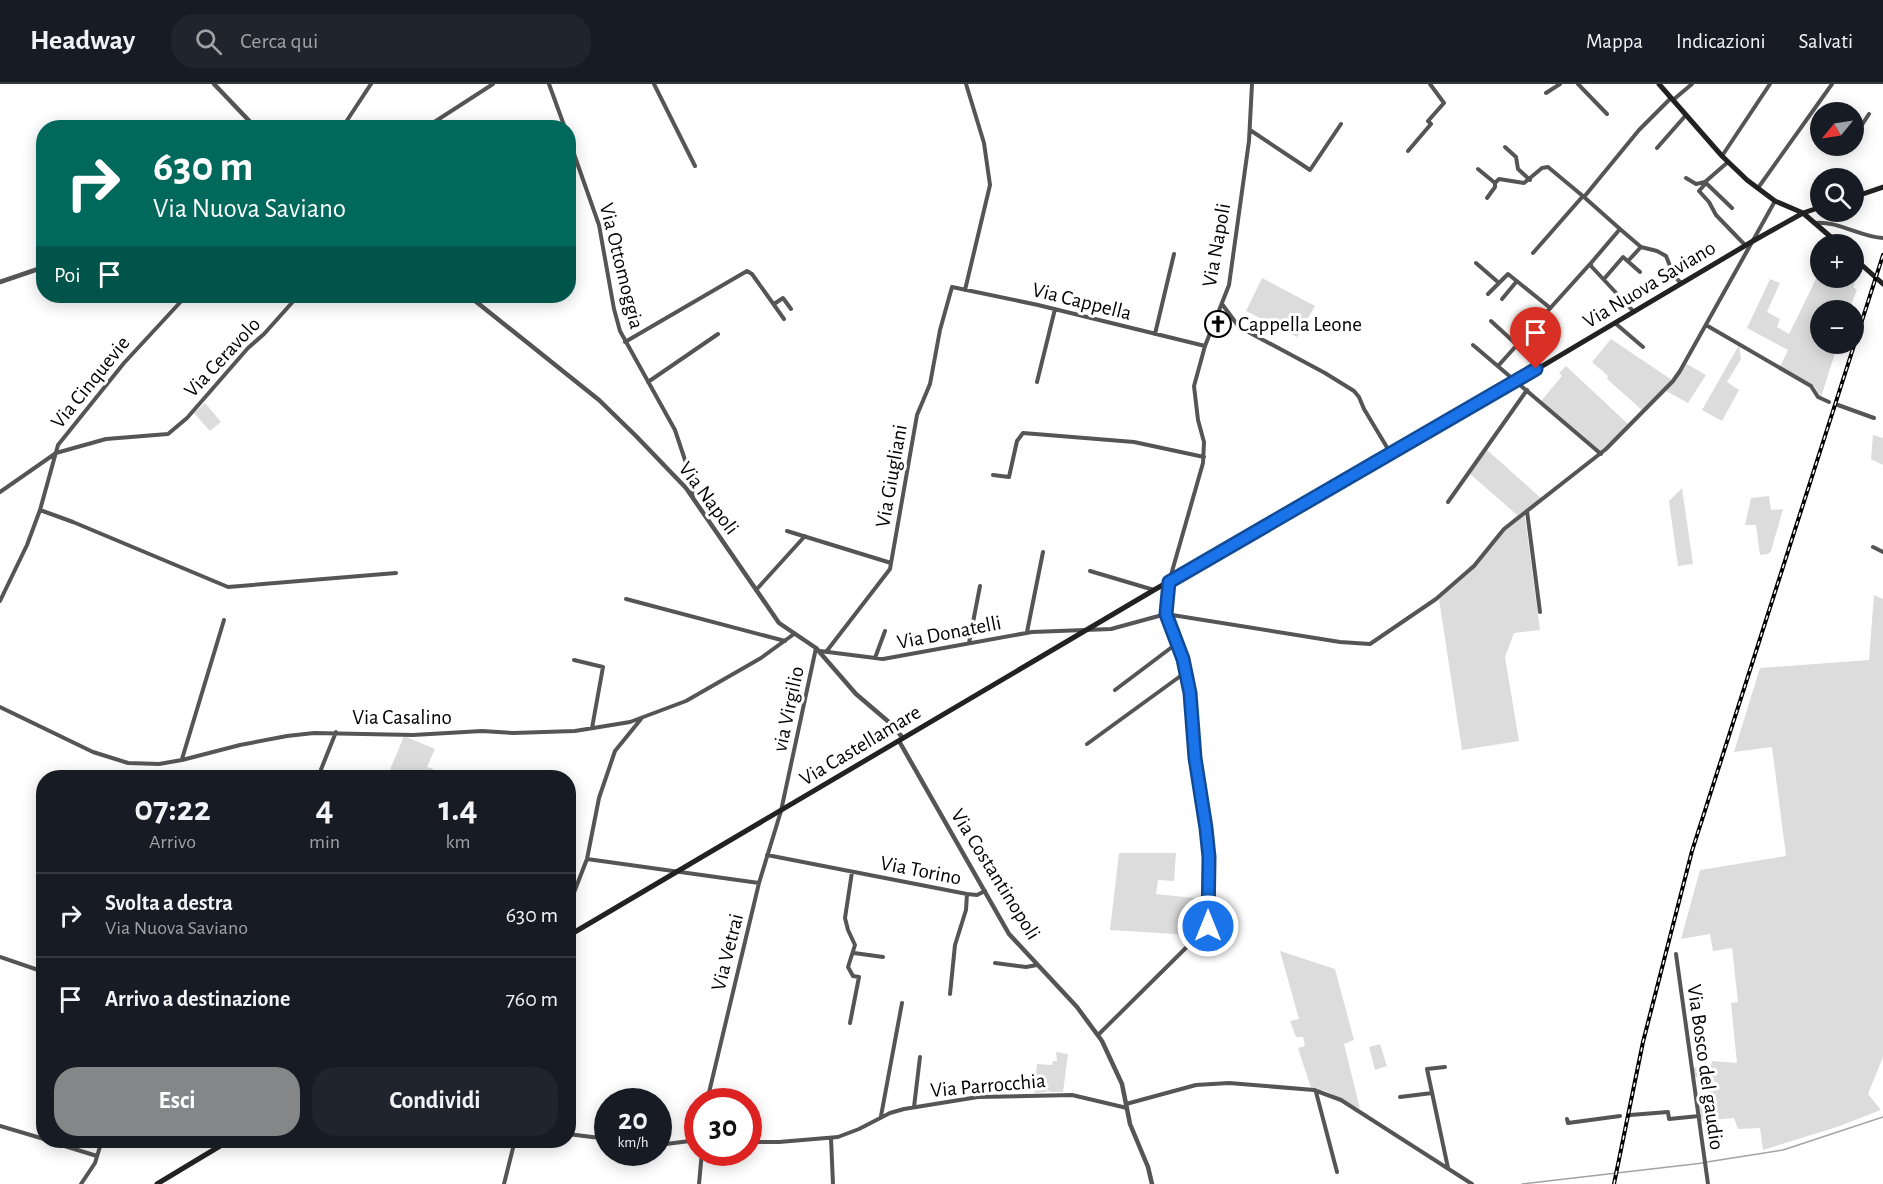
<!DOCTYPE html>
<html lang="it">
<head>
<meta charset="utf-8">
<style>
  :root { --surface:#171b24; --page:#20242c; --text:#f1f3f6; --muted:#9ea1a6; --line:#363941; --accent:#858687 }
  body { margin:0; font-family:"Alegreya Sans",sans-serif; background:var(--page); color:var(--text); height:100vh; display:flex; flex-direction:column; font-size:22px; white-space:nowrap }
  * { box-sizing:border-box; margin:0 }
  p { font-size:20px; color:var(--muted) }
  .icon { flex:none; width:33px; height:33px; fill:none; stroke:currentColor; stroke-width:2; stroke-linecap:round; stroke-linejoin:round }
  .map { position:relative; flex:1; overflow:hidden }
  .drawer { position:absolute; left:36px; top:686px; width:540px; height:378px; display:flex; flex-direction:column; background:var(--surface); border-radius:24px; box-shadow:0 3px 15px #0003 }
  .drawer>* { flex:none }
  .hud { position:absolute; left:36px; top:36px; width:540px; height:183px; border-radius:24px; box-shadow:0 3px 15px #0003; background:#00695c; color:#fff; overflow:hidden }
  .needle { width:39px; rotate:240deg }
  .fabs { position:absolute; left:1810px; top:18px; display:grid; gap:12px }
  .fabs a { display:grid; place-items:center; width:54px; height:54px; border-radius:50%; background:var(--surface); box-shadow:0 3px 15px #0003; font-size:30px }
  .speed { position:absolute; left:594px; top:1004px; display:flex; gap:12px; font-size:30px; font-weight:700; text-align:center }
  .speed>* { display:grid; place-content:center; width:78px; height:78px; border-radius:50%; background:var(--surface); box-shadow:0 3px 15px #0003; line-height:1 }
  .speed small { font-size:15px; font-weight:400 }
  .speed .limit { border:9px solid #d22; background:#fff; color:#111 }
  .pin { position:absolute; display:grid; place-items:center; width:51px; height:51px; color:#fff; margin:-62px -26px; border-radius:50% 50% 50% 0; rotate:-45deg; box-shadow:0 0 6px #0007 }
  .pin .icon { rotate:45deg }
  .me { position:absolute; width:66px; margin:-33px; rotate:0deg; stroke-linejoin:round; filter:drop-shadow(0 0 4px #0008) }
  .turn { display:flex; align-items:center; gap:21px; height:126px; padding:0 18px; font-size:27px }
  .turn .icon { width:78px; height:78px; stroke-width:2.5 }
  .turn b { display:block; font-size:42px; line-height:51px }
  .then { display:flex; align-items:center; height:57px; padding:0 18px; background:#0003; gap:12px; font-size:22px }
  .eta { display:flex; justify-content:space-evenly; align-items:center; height:102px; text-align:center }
  .eta b { font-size:36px; font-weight:700; line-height:42px }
  .primary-button { display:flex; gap:12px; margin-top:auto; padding:12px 18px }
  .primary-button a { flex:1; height:69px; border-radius:24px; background:var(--accent); color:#fff; font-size:24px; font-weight:700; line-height:69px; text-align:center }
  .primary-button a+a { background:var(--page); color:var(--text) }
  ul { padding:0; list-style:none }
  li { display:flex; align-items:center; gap:18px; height:84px; padding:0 18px; border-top:2px solid var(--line) }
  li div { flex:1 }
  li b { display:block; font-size:22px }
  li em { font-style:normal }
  header { display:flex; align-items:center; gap:36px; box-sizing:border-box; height:84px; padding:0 30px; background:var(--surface); border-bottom:2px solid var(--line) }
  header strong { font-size:28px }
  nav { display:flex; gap:33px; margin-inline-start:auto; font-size:21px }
  .search { width:420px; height:54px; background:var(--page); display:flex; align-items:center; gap:15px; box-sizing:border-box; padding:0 21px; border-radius:24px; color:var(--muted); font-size:22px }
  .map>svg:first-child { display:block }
  .green { fill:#dcdcdc }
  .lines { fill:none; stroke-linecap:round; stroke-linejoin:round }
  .stream { stroke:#a3a3a3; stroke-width:1.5 }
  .minor { stroke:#555; stroke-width:4 }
  .tertiary { stroke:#555; stroke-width:4.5 }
  .secondary { stroke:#222; stroke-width:5 }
  .rail-casing { stroke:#000; stroke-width:4 }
  .rail { stroke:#fff; stroke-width:1.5; stroke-dasharray:4.5; stroke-linecap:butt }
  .route-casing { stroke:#114b97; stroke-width:15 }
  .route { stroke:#1a73e8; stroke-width:10 }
  .labels { text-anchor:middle; stroke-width:6; stroke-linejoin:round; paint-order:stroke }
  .street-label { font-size:21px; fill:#000; stroke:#fff }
  .poi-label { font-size:21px; fill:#000; stroke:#fff; text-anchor:start }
</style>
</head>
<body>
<header>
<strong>Headway</strong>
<div class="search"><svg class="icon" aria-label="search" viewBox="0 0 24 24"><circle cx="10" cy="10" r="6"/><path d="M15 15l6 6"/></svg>Cerca qui</div>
<nav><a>Mappa</a><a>Indicazioni</a><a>Salvati</a></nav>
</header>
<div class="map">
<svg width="1883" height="1100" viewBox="0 0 1883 1100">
  <rect width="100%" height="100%" fill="#fff"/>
  <path class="green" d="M1854 177 1862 184 1853 203 1857 206 1849 226H1821V260H1838L1821 313 1815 303 1780 283 1788 266 1747 244 1770 195 1780 199 1767 228 1780 235 1777 243 1789 250 1821 185V194H1854Z
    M1262 194 1315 222 1297 253 1246 227Z
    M1611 255 1672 296 1642 326 1607 295 1608 292 1592 278Z
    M1739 261 1741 275 1727 298 1739 306 1722 337 1702 326Z
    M1687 280 1706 291 1688 319 1666 307Z
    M1566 282 1628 340 1601 368 1541 317 1562 292 1559 289Z
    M205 319 221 338 210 347 194 329Z
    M1873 351 1883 354V381L1871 375Z
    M1486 365 1542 415 1522 429 1525 433 1540 546 1514 549 1505 573 1519 657 1462 666 1439 515 1470 488 1468 484 1479 474 1496 451 1517 431 1469 389Z
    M1682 404 1693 480 1678 482 1669 417Z
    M1769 412 1771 426 1783 425 1771 467 1768 470 1760 471 1756 441H1745L1751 414Z
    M1874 511 1883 515V973L1868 1010 1881 1026 1837 1043 1763 1066 1760 1044 1738 1045 1734 1034 1701 1037 1698 1012 1708 1011V1005L1715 1004 1717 998 1695 993 1693 983 1710 986 1712 977 1737 979 1731 919 1738 918 1732 864 1713 867 1710 850 1681 855 1700 786 1786 772 1772 663 1734 668 1760 584 1869 576Z
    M404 652 435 665 427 683 433 685 430 693H387Z
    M1119 769H1176L1174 797 1158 796 1156 810 1194 814 1192 851 1110 846Z
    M1280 867 1335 885 1354 956 1344 960 1360 1025 1326 1007 1311 1004 1298 964 1305 962 1303 953H1296L1290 937 1299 935Z
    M1380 960 1387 982 1375 986 1369 963Z
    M1056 968 1068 970 1063 1008H1050L1047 1006V1008L1034 1009 1037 980 1052 981 1053 977H1057Z"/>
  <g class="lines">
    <path class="stream" d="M1707 1078 1783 1066 1883 1033
      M1522 1100 1703 1079"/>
    <path class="minor" d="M549 0 565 44
      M654 0 695 82
      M1578 0 1607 30
      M1546 9 1560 0
      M1673 16 1692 0
      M342 44 371 0
      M425 44 493 0
      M1250 46 1310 86 1341 40
      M568 53 599 141 614 225 620 247 675 346 691 394 693 413
      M1854 53 1869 30
      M1505 63 1516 73 1518 85 1530 96
      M1847 63 1848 62
      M1657 64 1686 31
      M1408 67 1431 40 1428 37 1444 19 1430 0
      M1722 72 1770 0
      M1478 85 1495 99 1499 95 1524 99 1542 84 1548 83 1584 113
      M1686 94 1696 100 1705 98 1728 78
      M1706 99 1699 107 1709 118 1716 131 1745 161
      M1706 99 1732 124
      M1758 104 1832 0
      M1487 114 1495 103V99
      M1814 139C1837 136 1860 153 1883 154
      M1620 145 1641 163 1657 167 1666 172 1674 192 1681 199
      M1533 169 1583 112
      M1628 177 1641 163
      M1476 179 1499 199
      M1604 195 1623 173 1640 188
      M965 206 990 101 984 59 966 0
      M1488 210 1508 190 1549 223
      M1502 215 1517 197
      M774 220 783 214 791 225
      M1222 220 1239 243 1325 289 1354 307 1359 313 1364 325 1391 370
      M1634 228 1591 182V179L1620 145 1584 113 1639 46 1671 14
      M1491 237 1516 260
      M1615 239 1643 263
      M1706 241 1811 302 1818 313 1829 318
      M1155 250 1174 170
      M625 258 747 187 752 190 784 235
      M1473 261 1601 370
      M1498 282 1590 180
      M648 298 718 250
      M1037 298 1055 225
      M1838 321 1874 334
      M993 391 1009 393 1017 357 1023 349 1134 358 1204 373
      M0 408 56 369 106 355 168 350 187 334 248 264 264 250 298 212
      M1448 418 1527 306
      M40 426 73 438 228 503 396 489
      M1527 427 1540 528
      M787 447 891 479
      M1873 463 1883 468
      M1090 487 1154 506
      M756 506 805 452
      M626 515 785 557
      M0 517 27 461 40 426 58 361 124 279 186 212
      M1027 548 1043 468
      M969 559 980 502
      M820 567 883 575 1032 548 1111 545 1166 530 1340 558 1370 560 1436 515 1474 482 1504 445 1606 365 1673 297 1680 287 1775 117
      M826 568 890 485 917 331 930 300 940 246 952 203 1038 221 1205 262
      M875 574 885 547
      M574 576 603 583 592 644
      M1115 606 1176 560
      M0 623 93 668 128 679 159 680 182 676 240 661 287 652 314 649 413 651 482 647 513 649 575 647 630 638 686 617 761 574 794 550
      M1087 660 1186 588
      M182 675 224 536
      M318 693 336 648
      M767 771 967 810 977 811 985 807
      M587 775 759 799
      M568 817 573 811 587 775 599 714 615 667 641 635
      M854 869 883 873
      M1676 870 1708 1100
      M0 873 44 888
      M995 879 1026 883 1037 881
      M950 910 955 861 966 826 967 810
      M850 939 859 893 853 892 848 883 855 861 848 846 845 834 852 788
      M1098 951 1208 842 1209 773 1203 717 1193 656 1190 608 1183 575 1166 530 1169 498 1203 379 1204 358 1198 336 1194 302 1205 262 1229 201 1249 57 1252 0
      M1445 983 1427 985 1448 1084
      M1316 1008 1337 1088
      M1400 1013 1432 1009
      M707 1017 759 799 781 727 816 564
      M1126 1020 1196 1001 1229 999 1314 1006 1341 1016 1472 1100
      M914 1023 920 973
      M1630 1031 1668 1028 1669 1035 1699 1032
      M881 1032 902 919
      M1567 1035 1568 1039 1620 1032
      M0 1042 44 1055
      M568 1050 608 1055
      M831 1054 833 1100
      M45 1056 97 1072
      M748 1058H779L838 1053 859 1045 890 1029 904 1025 978 1013 1072 1011 1127 1024
      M658 1061 698 1056
      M81 1100 95 1079 102 1056
      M504 1100 515 1056
      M699 1100 702 1068"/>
    <path class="tertiary" d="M214 0 256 44
      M0 198 44 183
      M469 212 599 316 636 352 686 404 779 539 816 564 856 610 890 639 903 654
      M899 657 1009 850 1077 923 1102 957 1122 1000 1130 1040 1148 1083 1152 1100"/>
    <path class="secondary" d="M1659 0 1722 72 1747 96 1775 117 1803 129 1839 160
      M1854 113 1883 103
      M1854 174 1883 200
      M568 852 1154 506 1517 297 1753 157 1803 129 1821 123
      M157 1100 230 1056"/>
    <defs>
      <path id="rail" d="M1614 1100 1643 958 1692 767 1883 171"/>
    </defs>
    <use href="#rail" class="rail-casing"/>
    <use href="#rail" class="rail"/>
  </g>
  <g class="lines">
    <defs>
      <path id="route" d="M1208 842 1209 773 1206 744 1195 674 1190 609 1183 575 1166 530 1169 498 1536 285"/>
    </defs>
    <use href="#route" class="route-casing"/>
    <use href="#route" class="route"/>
  </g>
  <defs>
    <symbol id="church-ring" viewBox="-11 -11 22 22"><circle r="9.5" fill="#fff" stroke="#000" stroke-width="1.5"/><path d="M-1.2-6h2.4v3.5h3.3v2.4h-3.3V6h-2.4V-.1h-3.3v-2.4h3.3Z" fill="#000"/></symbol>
  </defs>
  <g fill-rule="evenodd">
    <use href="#church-ring" x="1203" y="225" width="30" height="30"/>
  </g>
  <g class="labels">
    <g class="street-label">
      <text transform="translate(1216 161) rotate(-80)" y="7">Via Napoli</text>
      <text transform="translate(622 182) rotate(76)" y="7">Via Ottomoggia</text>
      <text transform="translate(1649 200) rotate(-31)" y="7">Via Nuova Saviano</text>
      <text transform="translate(1082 217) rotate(14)" y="7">Via Cappella</text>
      <text transform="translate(222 273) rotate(-47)" y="7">Via Ceravolo</text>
      <text transform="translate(90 298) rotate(-51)" y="7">Via Cinquevie</text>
      <text transform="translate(891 392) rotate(-80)" y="7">Via Giugliani</text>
      <text transform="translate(709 414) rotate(53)" y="7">Via Napoli</text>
      <text transform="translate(949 548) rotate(-11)" y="7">Via Donatelli</text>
      <text transform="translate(788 625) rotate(-78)" y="7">via Virgilio</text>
      <text x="402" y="640">Via Casalino</text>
      <text transform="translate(860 661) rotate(-31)" y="7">Via Castellamare</text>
      <text transform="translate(921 786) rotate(11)" y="7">Via Torino</text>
      <text transform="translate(996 790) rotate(58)" y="7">Via Costantinopoli</text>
      <text transform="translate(727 868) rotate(-76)" y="7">Via Vetrai</text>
      <text transform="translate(1706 983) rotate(82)" y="7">Via Bosco del gaudio</text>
      <text transform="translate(988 1001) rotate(-5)" y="7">Via Parrocchia</text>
    </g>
    <g class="poi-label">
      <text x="1238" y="247">Cappella Leone</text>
    </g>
  </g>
</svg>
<div class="fabs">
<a><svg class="needle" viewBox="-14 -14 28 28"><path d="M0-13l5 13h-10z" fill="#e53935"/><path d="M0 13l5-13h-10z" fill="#9ea1a6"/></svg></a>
<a><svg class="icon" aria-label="search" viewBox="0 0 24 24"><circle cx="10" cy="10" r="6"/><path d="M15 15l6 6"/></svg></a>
<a>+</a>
<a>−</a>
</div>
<div class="speed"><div>20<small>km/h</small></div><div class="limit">30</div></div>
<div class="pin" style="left:1536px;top:285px;background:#d93025"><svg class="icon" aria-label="arrive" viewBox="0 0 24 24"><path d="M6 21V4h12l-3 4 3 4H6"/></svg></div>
<svg class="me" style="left:1208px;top:842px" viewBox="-20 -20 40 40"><circle r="17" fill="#1a73e8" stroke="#fff" stroke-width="3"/><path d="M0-11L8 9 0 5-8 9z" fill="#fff"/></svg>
<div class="hud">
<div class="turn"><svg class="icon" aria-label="right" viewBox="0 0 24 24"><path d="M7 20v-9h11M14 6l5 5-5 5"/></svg><div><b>630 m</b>Via Nuova Saviano</div></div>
<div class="then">Poi<svg class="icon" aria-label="arrive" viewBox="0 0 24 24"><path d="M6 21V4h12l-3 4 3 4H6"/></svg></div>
</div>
<section class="drawer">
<div class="eta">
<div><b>07:22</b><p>Arrivo</p></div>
<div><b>4</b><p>min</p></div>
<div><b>1.4</b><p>km</p></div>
</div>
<ul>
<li><svg class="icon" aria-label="right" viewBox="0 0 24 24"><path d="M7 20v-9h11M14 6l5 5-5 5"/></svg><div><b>Svolta a destra</b><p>Via Nuova Saviano</p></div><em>630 m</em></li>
<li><svg class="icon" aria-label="arrive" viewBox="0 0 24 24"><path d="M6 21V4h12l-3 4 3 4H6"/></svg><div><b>Arrivo a destinazione</b></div><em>760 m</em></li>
</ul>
<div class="primary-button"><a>Esci</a><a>Condividi</a></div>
</section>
</div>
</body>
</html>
